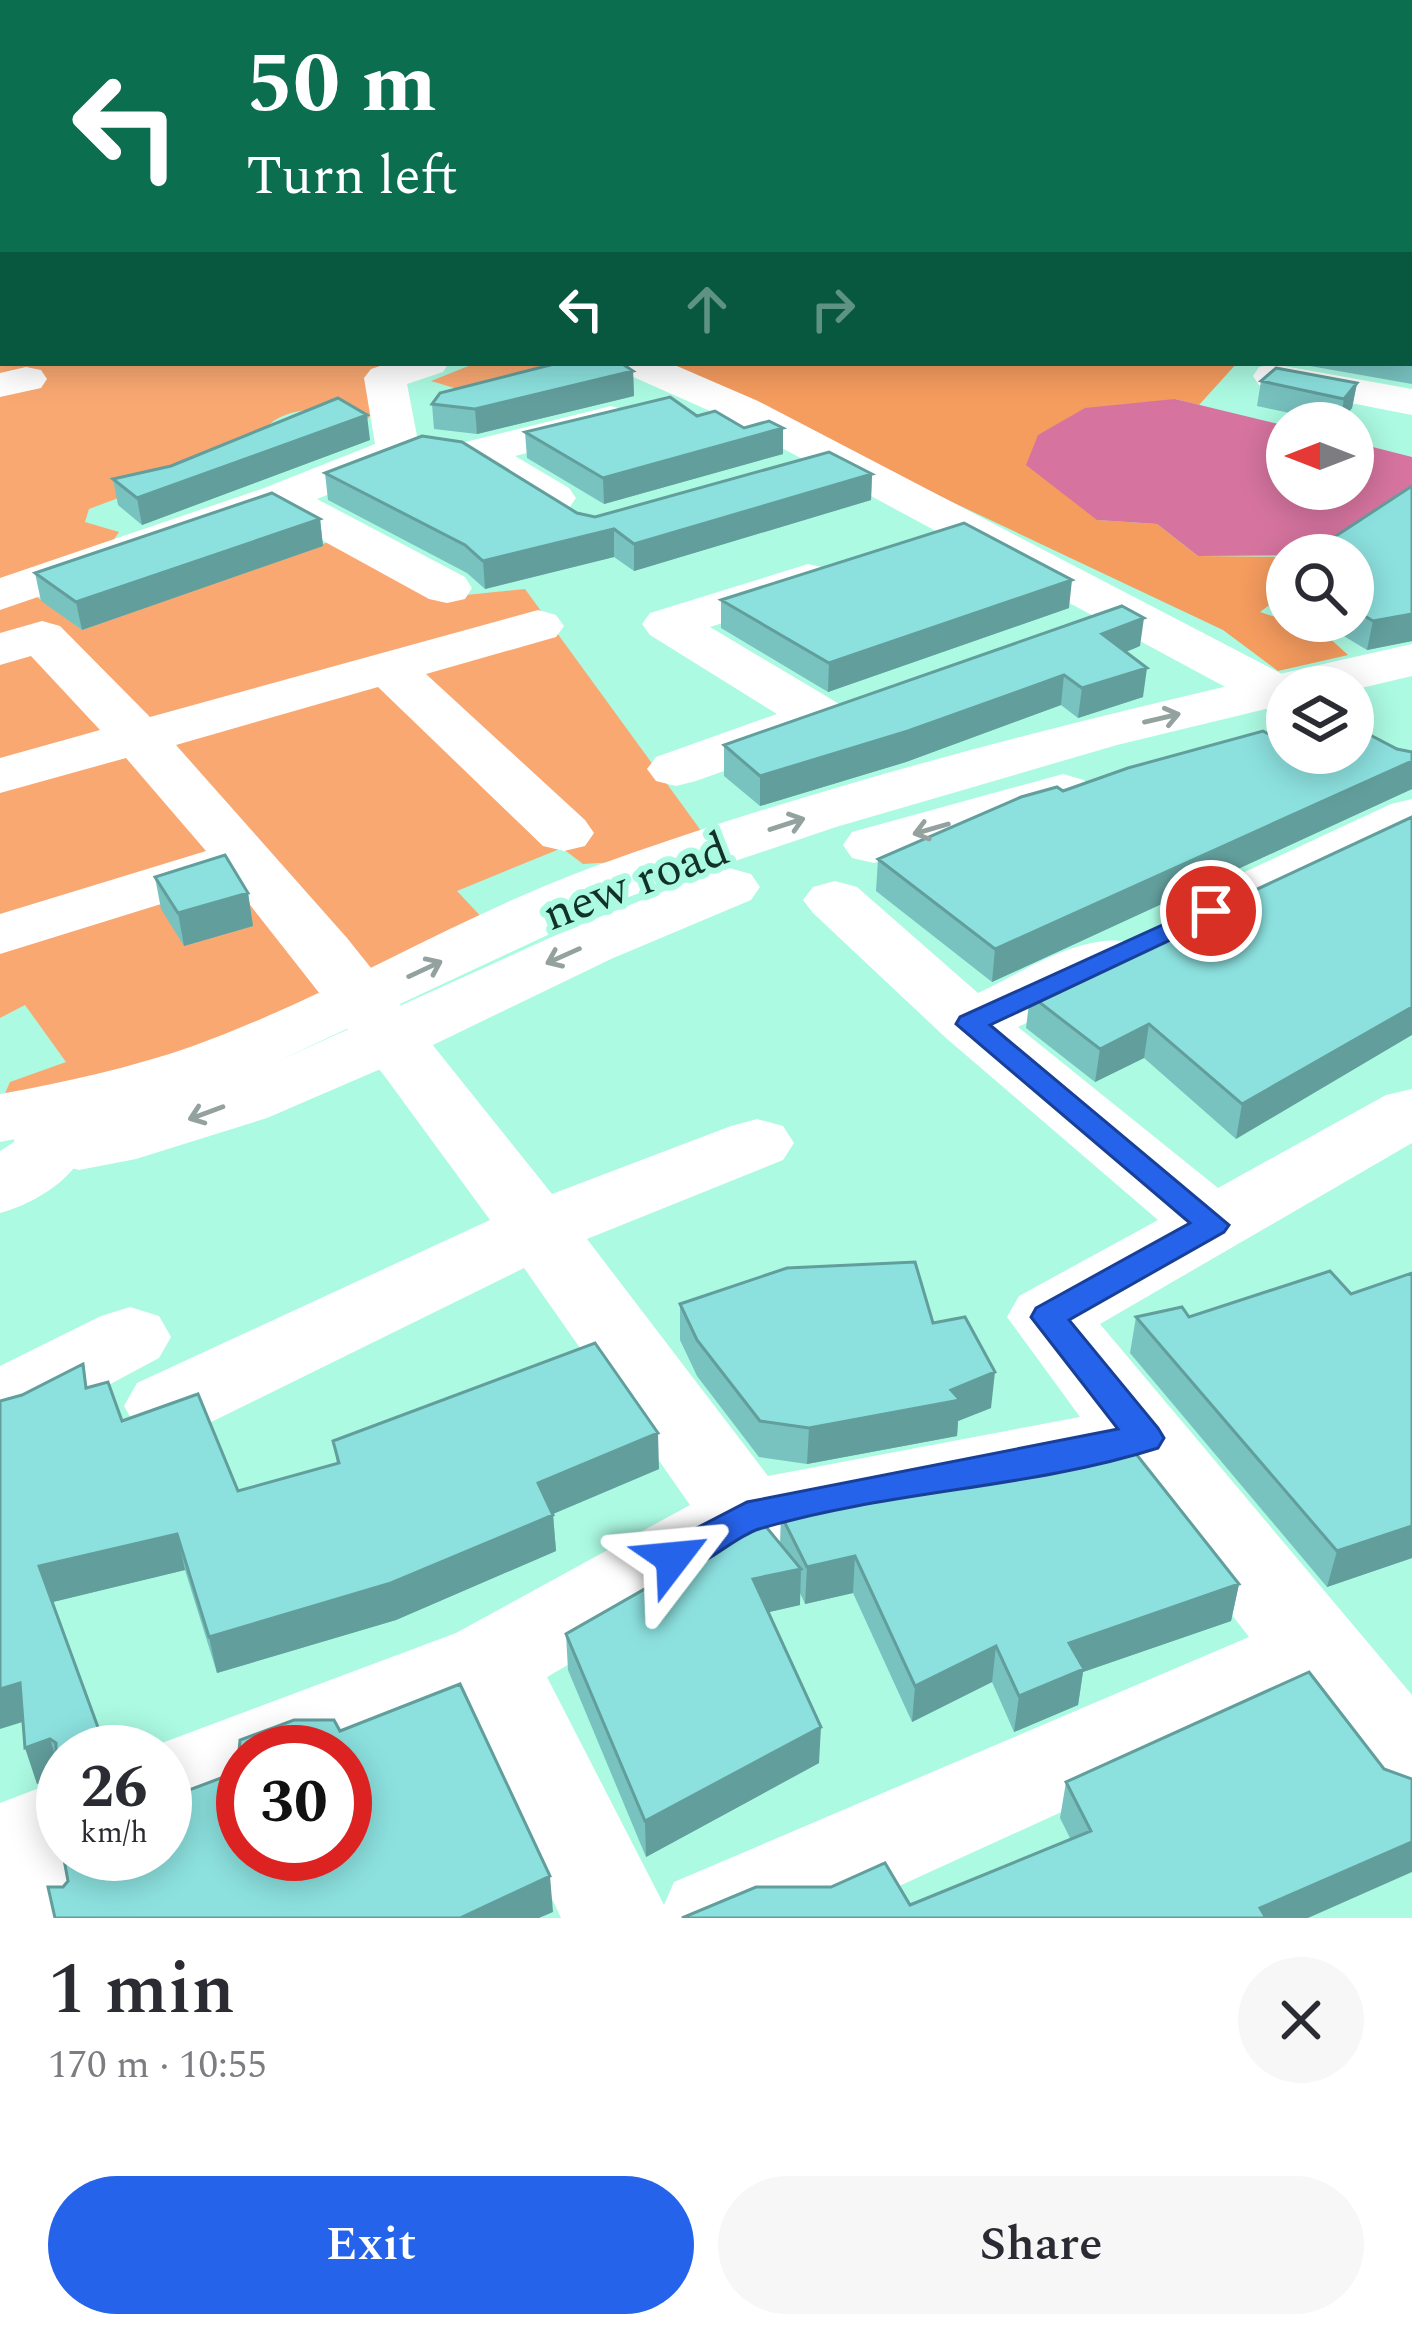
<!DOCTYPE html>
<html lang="en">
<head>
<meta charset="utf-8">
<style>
  :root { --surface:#fff; --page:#f7f7f7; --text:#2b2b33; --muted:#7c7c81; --accent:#2563eb }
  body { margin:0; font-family:Spectral,serif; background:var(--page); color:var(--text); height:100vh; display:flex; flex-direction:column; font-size:45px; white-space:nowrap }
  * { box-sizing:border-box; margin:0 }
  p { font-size:39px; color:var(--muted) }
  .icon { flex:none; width:66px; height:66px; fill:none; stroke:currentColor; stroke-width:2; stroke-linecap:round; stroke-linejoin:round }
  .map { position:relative; height:1918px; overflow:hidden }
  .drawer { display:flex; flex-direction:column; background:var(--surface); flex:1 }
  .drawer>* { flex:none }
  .top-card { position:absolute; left:0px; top:0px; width:1413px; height:366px; box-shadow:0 6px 30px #0003; background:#0b6e4f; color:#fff; overflow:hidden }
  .needle { width:78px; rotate:270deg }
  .controls { position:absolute; left:1266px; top:402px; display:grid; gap:24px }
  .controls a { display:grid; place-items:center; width:108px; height:108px; border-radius:50%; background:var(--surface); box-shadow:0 6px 30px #0003; font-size:60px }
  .speed { position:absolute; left:36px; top:1725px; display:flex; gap:24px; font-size:60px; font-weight:700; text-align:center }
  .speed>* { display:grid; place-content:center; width:156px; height:156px; border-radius:50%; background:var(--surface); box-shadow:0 6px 30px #0003; line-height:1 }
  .speed small { font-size:30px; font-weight:400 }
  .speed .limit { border:18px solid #d22; background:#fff; color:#111 }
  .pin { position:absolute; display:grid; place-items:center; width:102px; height:102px; color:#fff; margin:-51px; border:6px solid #fff; border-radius:50%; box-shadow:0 3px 12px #0007 }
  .me { position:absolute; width:132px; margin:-66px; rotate:61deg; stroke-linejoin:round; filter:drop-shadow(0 0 9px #0008) }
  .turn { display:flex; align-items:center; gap:42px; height:252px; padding:0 48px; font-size:54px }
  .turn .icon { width:156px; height:156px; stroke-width:2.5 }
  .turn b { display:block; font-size:84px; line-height:102px }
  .lanes { display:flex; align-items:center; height:114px; padding:0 48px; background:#0003; justify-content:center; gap:60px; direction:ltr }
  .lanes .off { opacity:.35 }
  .round { display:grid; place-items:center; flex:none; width:126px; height:126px; border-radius:63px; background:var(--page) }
  .summary { display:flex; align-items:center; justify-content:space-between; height:204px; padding:0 48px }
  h1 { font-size:72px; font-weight:600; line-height:90px }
  .action { display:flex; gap:24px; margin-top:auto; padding:24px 48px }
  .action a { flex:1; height:138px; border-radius:72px; background:var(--accent); color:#fff; font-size:48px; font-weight:600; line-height:138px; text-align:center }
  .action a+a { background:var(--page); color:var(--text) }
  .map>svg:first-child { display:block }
  .green { fill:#f9a872 }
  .forest { fill:#f59c5f }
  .water { fill:#d6749f }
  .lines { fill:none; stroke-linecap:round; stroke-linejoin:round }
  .path { stroke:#588e7e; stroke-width:3; stroke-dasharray:4.5 3; stroke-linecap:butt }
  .minor { fill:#fff; fill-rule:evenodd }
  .major { fill:#fff; fill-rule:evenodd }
  .rail { stroke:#376256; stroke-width:4.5; stroke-dasharray:3 4.5; stroke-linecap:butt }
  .wall { fill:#78c2c0 }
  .shaded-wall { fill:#629e9c }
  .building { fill:#8ce1df; stroke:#629e9c; stroke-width:3; fill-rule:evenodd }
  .oneway { stroke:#94a29f }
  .route { fill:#2563eb; stroke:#184099; stroke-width:3 }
  .labels { text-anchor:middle; stroke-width:12; stroke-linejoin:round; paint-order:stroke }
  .street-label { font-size:48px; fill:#113129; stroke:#acfae2 }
</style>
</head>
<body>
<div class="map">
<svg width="1412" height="1918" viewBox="0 0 1412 1918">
  <rect width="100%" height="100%" fill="#acfae2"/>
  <path class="green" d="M0 130 3 363H404L379 409 367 419C328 405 269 402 255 447L89 509 85 522 119 532 111 544 11 578 82 630 348 535 456 596 525 589 702 832 632 861 583 864 562 848 457 891 487 923 222 1060 0 1105 10 1082 66 1062 25 1005 0 1018Z
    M476 363H625L501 402 431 381Z"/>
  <path class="forest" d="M658 363H1237L1199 405 1175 399 1097 520 1157 524 1198 556 1287 557V592L1260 612 1324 633 1348 655 1278 671 1223 630Z"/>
  <path class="water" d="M1175 399 1287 426V489H1353V442L1412 457V509L1322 555 1198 556 1157 524 1097 520 1026 465 1038 435 1085 408Z"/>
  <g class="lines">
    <path class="path" d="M1293 0 1308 3
      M160 3 180 0"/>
    <path class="minor" d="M0 195 3 196V216L0 215Z
      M389 363H449L443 372 407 384 417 436 430 447 424 456 317 499 465 577 472 588 465 599 447 603 429 599 276 515 0 610V578L264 488 375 444 364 378 371 369Z
      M616 363H670L758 401 1307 687H1287V714L1268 710 728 419 622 372Z
      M1273 364 1412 389V415L1259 385 1253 376 1259 367Z
      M26 367 41 370 47 379 41 388 0 397V373Z
      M611 406 626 410 632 419 626 428 515 456 569 488 576 498 569 508C531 517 493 481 461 461L455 452 461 443Z
      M808 564 826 568 833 579 826 590 710 627 841 705 849 717 841 729 696 781 676 786 656 781 647 769 656 757 777 714 650 635 642 624 650 613Z
      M538 610 556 615 564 626 556 637 426 674 585 820 594 833 585 846 564 851 543 846 378 687 176 745 347 938 552 1194 731 1126 757 1119 783 1126 794 1143 783 1160 587 1239 768 1476 1080 1417 1007 1317 1019 1296 1158 1220 946 1038 813 913 803 900 813 887 835 881 857 887 978 993C1024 972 1083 930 1134 943L1144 957 1134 971 1018 1027 1218 1188 1386 1095 1412 1089V1143L1100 1324 1412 1695V1815L1376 1802 1300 1703 829 1918H561L466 1714 345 1763V1752H243V1804L165 1834V1752H138L456 1633 690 1505 524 1268 197 1429 167 1438 137 1429 124 1406 137 1383 490 1220 386 1078 232 882 0 954V914L206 851 126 758 0 793V758L100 730 31 656 0 665V633L42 621 60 626 150 717ZM1125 1476 1249 1637 674 1882 664 1905 547 1677 768 1548Z
      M1412 799V840L1254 914 1232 920 1210 914 1200 901 1210 888 1391 804Z
      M52 1085 78 1091C116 1151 53 1198 0 1213V1151L14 1142 16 1108 26 1091Z
      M130 1307 159 1316 171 1337 159 1358 30 1427 0 1436V1366L101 1316Z
      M63 1779V1854H103L100 1861 67 1873 75 1918H0V1803Z"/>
    <path class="major" d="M1412 644V676L1353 690 1287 687V704L1117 745 836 827 631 896 276 1062 565 931 707 874 729 868 751 874 760 887 751 900 611 959 406 1058 267 1118 136 1159 79 1170 53 1163 42 1146 51 1132 0 1142V1094C66 1082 130 1068 193 1046 329 997 455 918 590 868 858 771 1135 706 1412 644Z
      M1063 774 1084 780 1092 792 1084 804 874 863 852 858 843 845 852 832Z"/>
    <path class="rail" d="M579 3 598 0"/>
  </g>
  <path class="wall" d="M1410 272 1412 279V384L1293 363H1410Z
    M633 371 634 396 477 434 434 429 432 404Z
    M1261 381 1357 383 1352 408 1340 423H1335L1257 406Z
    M697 416 744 428H783V454L604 504 527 458 525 432Z
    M370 440 142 525 118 505 113 479 171 466Z
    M325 473 595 517 872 474 871 500 634 571 614 557 485 589 467 573 328 500Z
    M1412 486V641L1367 650 1319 621H1353V555Z
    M320 519 323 546 82 630 41 601 35 573Z
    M1286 568H1287V599L1281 596Z
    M721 600 1069 608 828 692 721 628Z
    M1140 646 1126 652 1143 697 1078 718 1061 705 906 762 760 806 724 776V745Z
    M1397 749 1412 752V789L992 982 876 891 878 859 1063 791 1287 753Z
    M1412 817 1236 1139 1144 1058 1095 1082 1026 1028 1030 995Z
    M155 877 248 893 253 926 184 946 161 909Z
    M1351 1294 1412 1558 1327 1587 1130 1353 1136 1317H1189Z
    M680 1304 991 1408 958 1421 957 1436 807 1464 759 1457 697 1376 680 1340Z
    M88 1387 122 1421 238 1491 337 1464 333 1441 659 1469 553 1514 556 1551 396 1620 217 1673 185 1570 52 1602 63 1752V1835L56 1814V1777L37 1784 23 1722Z
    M781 1515 1239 1584 1231 1621 1083 1672 1078 1705 1014 1732 992 1682 912 1722 853 1593 805 1604 800 1593V1605L768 1612 819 1763 646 1857 568 1670 566 1634 780 1544Z
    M1066 1782 1308 1918 910 1905 1071 1840 1060 1818Z"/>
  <path class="shaded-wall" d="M633 371 634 396 477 434 475 409Z
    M1357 383 1352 408 1340 423 1344 399Z
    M367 415 370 440 142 525 137 498Z
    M783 428V454L604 504 603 478Z
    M872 474 871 500 634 571V544Z
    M320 519 323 546 82 630 76 602Z
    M614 529V557L485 589 483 561Z
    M1072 580 1069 608 828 692 829 663Z
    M1412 614V641L1367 650 1373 621Z
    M1144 618 1140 646 1098 663 1102 634Z
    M1147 668 1143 697 1078 718 1082 688Z
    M1064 675 1061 705 906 762 760 806V776Z
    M1412 761V789L992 982 995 949Z
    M248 893 253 926 184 946 178 913Z
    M1412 1007V1035L1236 1139 1242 1104Z
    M1149 1024 1144 1058 1095 1082 1100 1049Z
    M995 1372 991 1408 958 1421 957 1436 807 1464 809 1428 951 1390Z
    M658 1433 659 1469 541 1519 538 1483Z
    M553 1515 556 1551 396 1620 217 1673 209 1637Z
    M1412 1526V1558L1327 1587 1337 1551Z
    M177 1534 185 1570 49 1603 39 1566Z
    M855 1556 853 1593 805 1604 807 1567Z
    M801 1569 800 1605 752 1616 753 1579Z
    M1239 1584 1231 1621 1083 1672 1078 1705 1014 1732 1019 1696 1069 1643Z
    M996 1646 992 1682 912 1722 915 1686Z
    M20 1683 32 1719 0 1729V1689Z
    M821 1727 819 1763 646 1857 645 1821Z
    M50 1739 61 1775 37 1784 25 1748Z
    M1412 1842V1872L1308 1918H1257L1260 1908Z
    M550 1876 553 1912 539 1918H460Z"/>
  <path class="building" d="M1410 272 1412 279V359H1410Z
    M558 363H621L633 371 475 409 432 404 440 393Z
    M1276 368 1357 383 1344 399 1261 381Z
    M670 397 697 416 715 411 744 428 769 421 783 428 603 478 525 432Z
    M338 398 367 415 137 498 113 479 171 466Z
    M422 436 462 442 577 513 595 517 829 452 872 474 634 544 614 529 483 561 465 545 325 473Z
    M1412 486V614L1373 621 1353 609V555H1307Z
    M272 493 320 519 76 602 35 573Z
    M964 523 1072 580 829 663 721 600Z
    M1122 606 1144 618 1102 634 1147 668 1082 688 1064 675 908 731 760 776 724 745Z
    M1353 726 1397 749 1412 752V761L995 949 878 859 1021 797 1057 787 1063 791 1128 768 1263 731 1287 744V753H1353Z
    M1412 817V1007L1242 1104 1149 1024 1100 1049 1030 995Z
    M225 855 248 893 178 913 155 877Z
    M915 1262 933 1323 965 1317 995 1372 951 1390 960 1400 809 1428 760 1421 697 1340 680 1304 787 1268Z
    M1330 1271 1351 1294 1412 1273V1526L1337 1551 1136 1317 1182 1307 1189 1317Z
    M595 1343 658 1433 538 1483 553 1515 391 1583 209 1637 177 1534 39 1566 107 1752H63V1814H56V1743L50 1739 25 1748 20 1683 0 1689V1401L22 1395 83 1364 86 1388 108 1382 122 1421 198 1394 238 1491 339 1463 333 1441Z
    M1129 1445 1239 1584 1069 1643 1084 1669 1019 1696 996 1646 915 1686 855 1556 807 1567 781 1515Z
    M762 1522 801 1569 753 1579 821 1727 645 1821 566 1634Z
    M1309 1672 1384 1769 1412 1779V1842L1260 1908 1266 1918H682L756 1887H831L885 1863 910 1905 1091 1831 1066 1782Z
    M460 1684 550 1876 460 1918H55L48 1887H63L68 1881 63 1854H165V1799L237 1772 240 1740 294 1720H334L340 1731ZM243 1752H345V1854H243Z"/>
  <defs><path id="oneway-shaft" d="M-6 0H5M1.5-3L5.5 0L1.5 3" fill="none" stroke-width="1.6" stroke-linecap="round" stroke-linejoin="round" transform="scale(3)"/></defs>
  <g class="oneway">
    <use href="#oneway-shaft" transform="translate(1162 718) rotate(-13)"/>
    <use href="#oneway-shaft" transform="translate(787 824) rotate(-18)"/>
    <use href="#oneway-shaft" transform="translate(931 829) rotate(164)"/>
    <use href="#oneway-shaft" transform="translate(563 956) rotate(156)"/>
    <use href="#oneway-shaft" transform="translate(425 969) rotate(-25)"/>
    <use href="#oneway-shaft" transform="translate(206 1113) rotate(160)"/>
  </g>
  <path class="route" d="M1211 903 1225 911 1221 916 990 1025 1229 1225 1224 1232 1069 1320 1158 1428 1164 1438 1158 1448C1029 1489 889 1490 759 1529 727 1539 695 1581 660 1569L654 1558 660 1547 747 1502 1118 1429 1031 1317 1036 1308 1190 1223 956 1024 960 1017Z"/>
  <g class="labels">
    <g class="street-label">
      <text transform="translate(635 880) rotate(-21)" y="17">new road</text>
    </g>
  </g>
</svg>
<div class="controls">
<a><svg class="needle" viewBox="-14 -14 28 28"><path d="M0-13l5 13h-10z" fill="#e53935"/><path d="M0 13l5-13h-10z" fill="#7c7c81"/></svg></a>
<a><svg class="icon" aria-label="search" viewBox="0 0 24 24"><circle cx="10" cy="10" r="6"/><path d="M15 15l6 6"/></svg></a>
<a><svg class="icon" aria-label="layers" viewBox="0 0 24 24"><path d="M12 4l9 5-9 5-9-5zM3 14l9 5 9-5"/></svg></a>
</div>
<div class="speed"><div>26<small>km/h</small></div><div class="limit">30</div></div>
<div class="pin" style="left:1211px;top:911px;background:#d93025"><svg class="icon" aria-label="arrive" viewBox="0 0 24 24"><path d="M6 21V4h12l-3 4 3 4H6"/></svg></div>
<svg class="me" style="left:673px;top:1558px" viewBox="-20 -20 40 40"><path d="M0-17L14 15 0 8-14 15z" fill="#2563eb" stroke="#fff" stroke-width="4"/></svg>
<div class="top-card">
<div class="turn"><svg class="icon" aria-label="left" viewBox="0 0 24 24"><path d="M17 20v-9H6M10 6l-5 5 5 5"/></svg><div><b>50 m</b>Turn left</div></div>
<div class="lanes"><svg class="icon" aria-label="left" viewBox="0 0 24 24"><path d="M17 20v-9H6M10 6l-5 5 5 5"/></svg><svg class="icon off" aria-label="ahead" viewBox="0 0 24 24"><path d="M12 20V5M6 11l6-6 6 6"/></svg><svg class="icon off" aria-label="right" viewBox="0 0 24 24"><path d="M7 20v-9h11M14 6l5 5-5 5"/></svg></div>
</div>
</div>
<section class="drawer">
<div class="summary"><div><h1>1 min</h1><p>170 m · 10:55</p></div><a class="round"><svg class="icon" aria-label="close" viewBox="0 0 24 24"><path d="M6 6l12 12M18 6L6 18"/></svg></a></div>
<div class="action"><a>Exit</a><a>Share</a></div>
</section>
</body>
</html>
